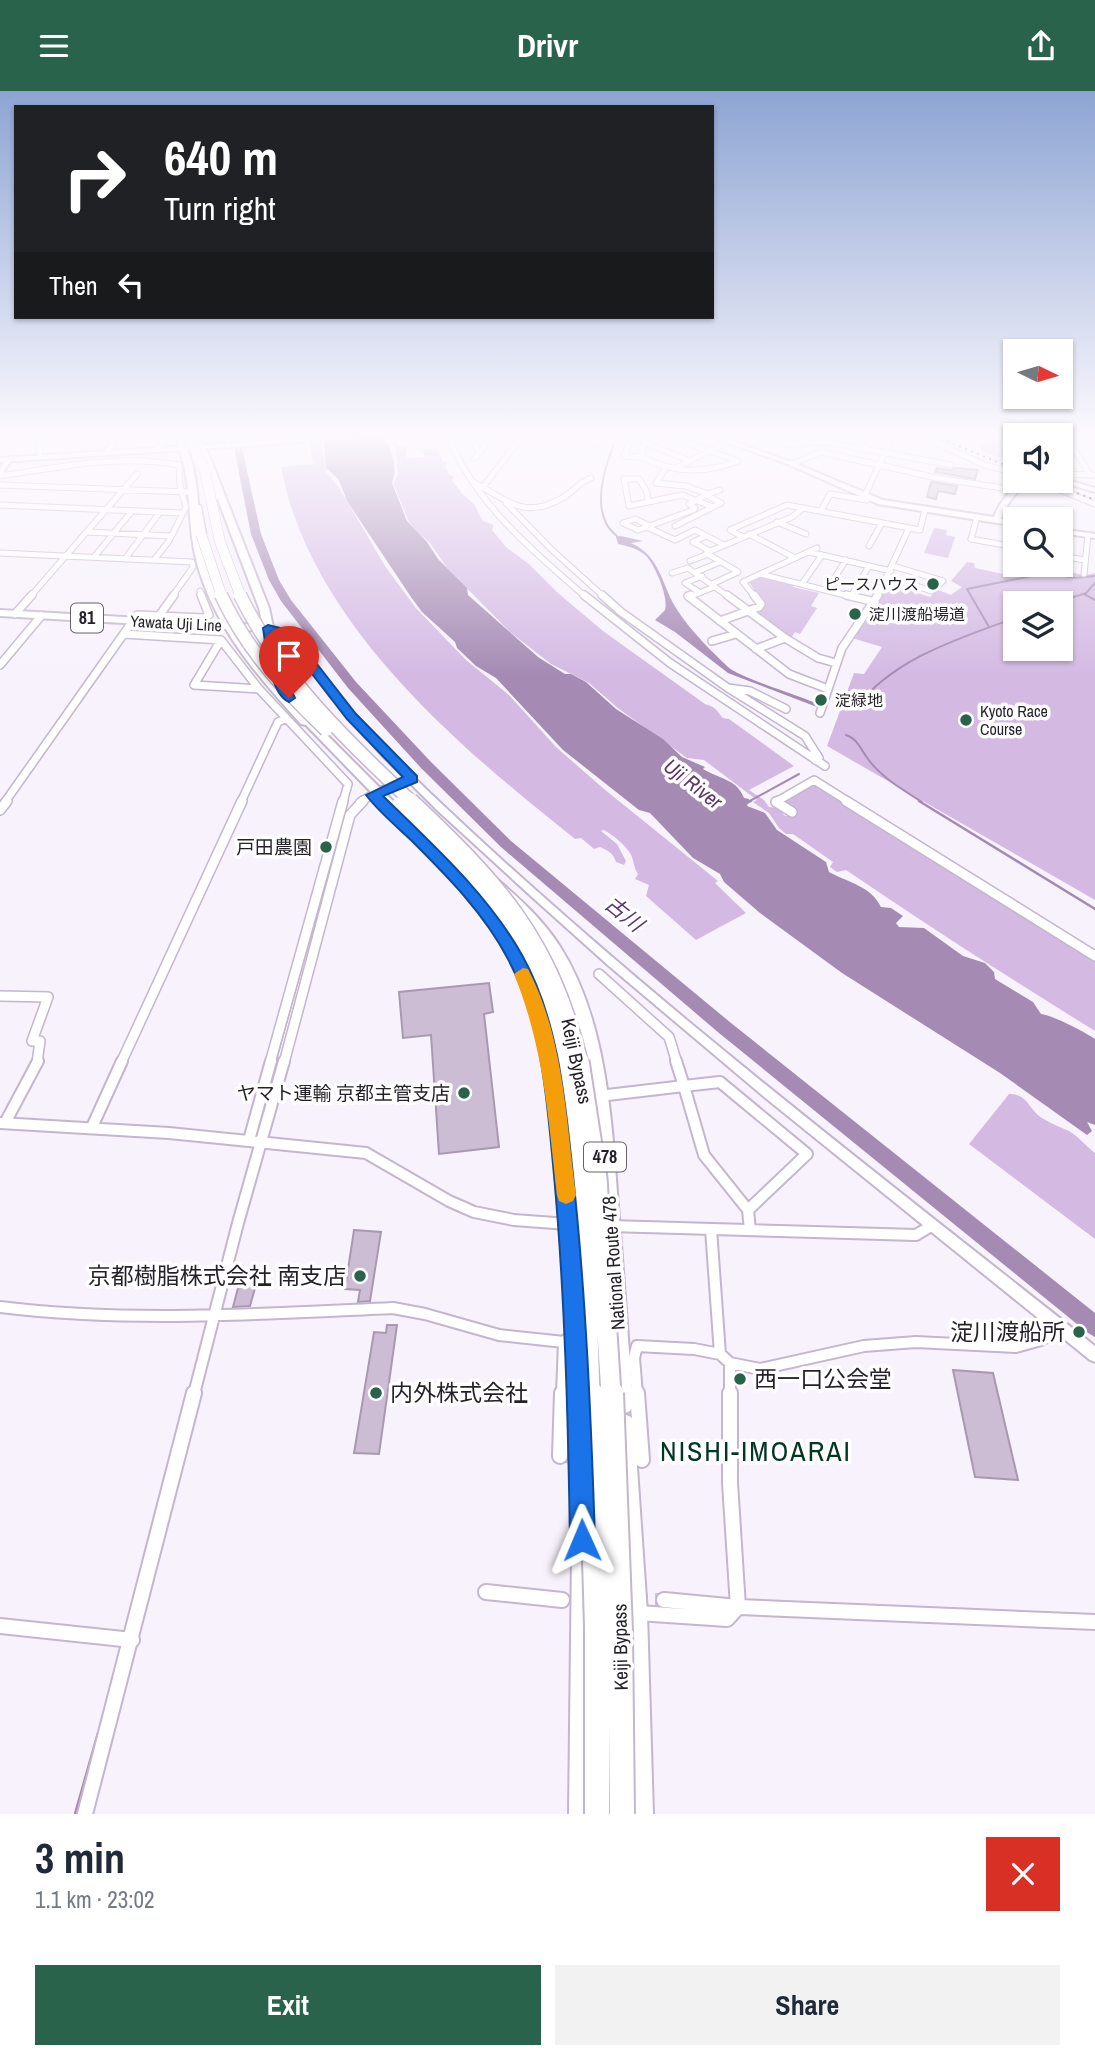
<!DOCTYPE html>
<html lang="en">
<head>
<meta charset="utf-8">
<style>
  :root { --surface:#fff; --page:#f2f2f3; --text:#1f2937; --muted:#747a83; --accent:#2a634b }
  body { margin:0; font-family:"Archivo Narrow","Noto Sans JP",sans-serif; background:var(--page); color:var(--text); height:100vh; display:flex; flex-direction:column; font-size:26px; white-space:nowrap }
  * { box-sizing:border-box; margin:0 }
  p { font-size:23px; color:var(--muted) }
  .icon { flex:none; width:38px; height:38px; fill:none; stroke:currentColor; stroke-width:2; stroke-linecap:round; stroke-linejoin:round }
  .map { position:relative; height:1723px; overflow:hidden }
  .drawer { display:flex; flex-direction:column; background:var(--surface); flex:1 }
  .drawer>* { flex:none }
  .top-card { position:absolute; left:14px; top:14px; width:700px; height:214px; border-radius:0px; box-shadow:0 2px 5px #0004; background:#202124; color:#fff; overflow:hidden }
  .needle { width:46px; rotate:95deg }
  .controls { position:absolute; left:1003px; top:248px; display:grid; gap:14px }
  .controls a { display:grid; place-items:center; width:70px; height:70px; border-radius:0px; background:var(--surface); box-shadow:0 2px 5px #0004; font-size:35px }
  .pin { position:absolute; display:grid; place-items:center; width:60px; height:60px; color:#fff; margin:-72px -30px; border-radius:50% 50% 50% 0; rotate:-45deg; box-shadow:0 0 7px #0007 }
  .pin .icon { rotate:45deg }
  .me { position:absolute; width:77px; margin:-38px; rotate:359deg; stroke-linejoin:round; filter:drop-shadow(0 0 5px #0008) }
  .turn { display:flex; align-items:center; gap:24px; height:147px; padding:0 35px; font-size:32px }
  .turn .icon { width:91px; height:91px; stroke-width:2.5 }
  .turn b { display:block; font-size:49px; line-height:60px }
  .then { display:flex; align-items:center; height:66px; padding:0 35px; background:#0003; gap:14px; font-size:26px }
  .round { display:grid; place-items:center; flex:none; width:74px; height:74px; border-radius:0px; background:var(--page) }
  .head { display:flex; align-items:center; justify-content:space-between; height:119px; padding:0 35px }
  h1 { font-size:42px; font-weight:800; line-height:52px }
  .button { display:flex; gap:14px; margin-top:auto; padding:14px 35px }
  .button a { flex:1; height:80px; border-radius:0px; background:var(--accent); color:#fff; font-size:28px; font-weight:800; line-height:80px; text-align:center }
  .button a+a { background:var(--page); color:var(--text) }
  header { display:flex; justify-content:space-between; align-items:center; height:91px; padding:0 35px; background:var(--accent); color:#fff; font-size:32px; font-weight:800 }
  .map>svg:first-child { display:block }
  .green { fill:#d4bae3; fill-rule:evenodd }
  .water { fill:#a58bb4 }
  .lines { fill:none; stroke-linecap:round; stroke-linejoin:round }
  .stream-far3 { stroke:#a58bb4; stroke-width:2 }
  .stream-far2 { stroke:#a58bb4; stroke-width:2.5 }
  .stream-far1 { stroke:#a58bb4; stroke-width:3.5 }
  .stream { stroke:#a58bb4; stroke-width:4.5 }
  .river { fill:#a58bb4; fill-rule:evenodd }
  .building { fill:#ccbdd4; stroke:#a899b0; stroke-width:2 }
  .minor-tunnel { stroke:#cec8d2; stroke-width:14; stroke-dasharray:14 7; stroke-linecap:butt }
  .minor-far4-casing { stroke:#c4b6cd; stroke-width:7 }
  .minor-far3-casing { stroke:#c4b6cd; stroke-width:10 }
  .minor-far2-casing { stroke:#c4b6cd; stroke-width:12 }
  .minor-far1-casing { stroke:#c4b6cd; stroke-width:14 }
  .minor-casing { stroke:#c4b6cd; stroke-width:18 }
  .tertiary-casing { stroke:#c4b6cd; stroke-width:4 }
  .secondary-casing { stroke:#c4b6cd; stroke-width:4 }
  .primary-casing { stroke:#c4b6cd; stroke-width:4 }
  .trunk-casing { stroke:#c4b6cd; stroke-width:4 }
  .motorway-casing { stroke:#c4b6cd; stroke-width:3 }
  .minor-far4 { stroke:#fff; stroke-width:5 }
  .minor-far3 { stroke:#fff; stroke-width:7 }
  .minor-far2 { stroke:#fff; stroke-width:9 }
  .minor-far1 { stroke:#fff; stroke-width:10 }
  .minor { stroke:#fff; stroke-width:14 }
  .tertiary { fill:#fff; fill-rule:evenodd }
  .secondary { fill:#fff; fill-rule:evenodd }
  .primary { fill:#fff; fill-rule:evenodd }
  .trunk { fill:#fff; fill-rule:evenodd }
  .motorway { fill:#fff; fill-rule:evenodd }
  .rail { stroke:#3d3841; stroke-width:2; stroke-dasharray:2 4.5; stroke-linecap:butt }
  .motorway-bridge-far4-casing { stroke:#c4b6cd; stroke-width:11; stroke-linecap:butt }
  .motorway-bridge-far3-casing { stroke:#c4b6cd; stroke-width:15; stroke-linecap:butt }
  .motorway-bridge-far2-casing { stroke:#c4b6cd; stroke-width:19; stroke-linecap:butt }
  .motorway-bridge-far1-casing { stroke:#c4b6cd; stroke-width:23; stroke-linecap:butt }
  .motorway-bridge-casing { stroke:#c4b6cd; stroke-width:28; stroke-linecap:butt }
  .motorway-bridge-far4 { stroke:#fff; stroke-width:10 }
  .motorway-bridge-far3 { stroke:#fff; stroke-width:12 }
  .motorway-bridge-far2 { stroke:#fff; stroke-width:16 }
  .motorway-bridge-far1 { stroke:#fff; stroke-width:19 }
  .motorway-bridge { stroke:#fff; stroke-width:24 }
  .route { fill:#1a73e8; stroke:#114b97; stroke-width:2 }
  .slow { fill:#f59e0b }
  .poi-dot { fill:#2a634b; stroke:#fff; stroke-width:2.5 }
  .labels { text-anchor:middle; stroke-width:7; stroke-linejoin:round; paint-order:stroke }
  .far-poi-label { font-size:16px; fill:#241f28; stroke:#fff; text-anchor:start }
  .far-street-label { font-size:16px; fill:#241f28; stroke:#fff }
  .shield { fill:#fff; stroke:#666268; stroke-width:2 }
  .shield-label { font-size:18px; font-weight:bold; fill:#241f28 }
  .poi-label { font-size:19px; fill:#241f28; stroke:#fff; text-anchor:end }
  .street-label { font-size:19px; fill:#241f28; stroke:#fff }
  .water-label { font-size:21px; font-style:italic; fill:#5b376e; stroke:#fff }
  .near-poi-label { font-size:23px; fill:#241f28; stroke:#fff; text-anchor:end }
  .near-quarter-label { font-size:28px; letter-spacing:2px; fill:#043624; stroke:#fff }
</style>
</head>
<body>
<header><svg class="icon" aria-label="menu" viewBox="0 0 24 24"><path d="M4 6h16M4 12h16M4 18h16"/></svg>Drivr<svg class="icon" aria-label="share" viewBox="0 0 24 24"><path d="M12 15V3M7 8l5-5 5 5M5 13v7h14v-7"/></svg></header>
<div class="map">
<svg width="1095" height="1723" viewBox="0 0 1095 1723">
  <rect width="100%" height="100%" fill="#f8f2fc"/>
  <path class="green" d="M307 343H320L326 381 338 395 385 475 415 516 466 569 509 604 556 656 604 698 718 790 715 792 746 822 696 849 646 805 649 794 635 788 638 783C633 776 634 768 630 762 623 752 614 745 604 739L601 740 617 753 626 770 624 774 616 771C613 762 609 760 600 756L594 758 581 747 575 748C458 655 310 531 281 376L313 373Z
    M986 343H1008L1015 356V372L981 360 978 350 987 351Z
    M389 344 400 346 396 354 409 357 406 360 407 367 426 366 422 360 418 359 419 358H438L443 370 447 371 445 376 449 384 454 386 452 389 462 403 474 413 483 430 494 434 492 439 506 456 529 473 558 502 603 540 705 613C718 617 717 621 723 627L729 628 794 675 749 699 764 709 769 716 778 717 785 725 791 722 776 711 814 689 1095 865V940C1011 888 928 835 846 779L837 781 830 776 833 771 793 743H786L779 737 769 722 753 711 757 709 704 669 687 667 619 618 589 592 551 573 510 541 448 478 430 452 415 439 409 431 393 392 398 383 395 356Z
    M934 437 947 439 946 444 955 446 948 467 924 462Z
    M1010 460H1013L1010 467 1012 482 1050 478 1086 484 1095 482V809L827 655 854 582 864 583 882 556 852 547 889 493 930 506 938 499 951 504 962 496 951 490 967 471 974 472 975 477 1003 483ZM1015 513H1060V558H1015Z
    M758 486 794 493 793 496 819 502 811 515 817 517 800 543 795 541 791 547 755 524V520L764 513 749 491Z
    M1009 1003C1027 1003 1028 1016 1039 1025 1049 1032 1058 1035 1069 1040 1078 1045 1087 1056 1095 1062V1148L969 1053Z"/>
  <path class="water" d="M323 343H384C390 358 399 374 392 392L407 430 427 451 438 468 467 497 468 504 538 566 565 583H571L586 591 616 618 663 648 682 666 705 676 703 678C719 688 737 688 744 707L749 708 747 715 765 722 777 739 826 771 829 781C847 791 871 795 881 816L891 817 903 825 896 832 899 836 924 837 963 865 985 872 994 881 995 888 1033 911 1041 923C1052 924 1085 941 1095 948V1034L1087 1031 1092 1040 1087 1044 1000 982 842 882 760 822 724 791 720 783 693 767 650 722 639 719 563 659 496 587 476 575 457 557 455 551 422 521 411 506 347 410 339 389 326 377Z
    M621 445 643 450 631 452C662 466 661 495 678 520 690 539 712 561 728 576 740 587 799 604 818 613L817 616 728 582 675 541 655 529 665 519C669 506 654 471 644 463 636 457 627 455 618 453L616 446Z"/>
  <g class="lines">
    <path class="stream-far3" d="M618 343C608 367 593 406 606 432 609 439 616 444 621 449
      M1084 503 1095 509
      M1053 513 1086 502 1095 492
      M989 536 967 498 1047 482 1075 487 1095 485
      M850 618 856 617C892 568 960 547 1015 527
      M846 644C857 647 861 659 868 668 882 687 903 699 922 711
      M323 661 330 669
      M748 711 799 683"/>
    <path class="stream-far2" d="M919 710 1095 818
      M747 712 751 710
      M275 972 345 717"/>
    <path class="stream-far1" d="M275 974 276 970
      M258 1041 269 997"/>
    <path class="stream" d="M76 1723 99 1642"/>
    <path class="river" d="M238 354 242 357 261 443 279 489 291 509 356 591 431 671 511 750 731 932 1095 1222V1246L1088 1242 719 942 501 756 421 677 348 597 281 510 269 489 251 443 234 357Z"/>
  </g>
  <path class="building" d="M937 377 950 379 956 377 978 379 975 388 935 381Z
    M931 391 957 395 955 403 938 400 936 408 927 406Z
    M489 892 493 921 484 923 499 1056 439 1063 431 944 403 947 399 901Z
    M354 1139 381 1141 370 1210 358 1211 360 1199 345 1198Z
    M242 1182 259 1183 250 1215 233 1216Z
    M387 1234H397L379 1363 354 1362 374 1241 386 1242Z
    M953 1279 993 1282 1018 1389 975 1386Z"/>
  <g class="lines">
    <path class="minor-tunnel" d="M560 1365 591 1366
      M634 1509H664"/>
    <defs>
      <path id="minor-far4" d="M38 343 40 366
        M158 343 165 349 158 357
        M447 343C473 410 532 460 586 506
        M469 343 479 362 475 367
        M633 343 624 365 640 366
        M647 343 640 365C671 382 705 383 738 370L663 343
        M749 343 782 353 826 351 951 374
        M784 343 803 348
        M822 343 833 346
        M917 343 987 375 1015 381
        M1065 343 1090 384
        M208 346H228V354
        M644 351 690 370
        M596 354 603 343
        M864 358 879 343
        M479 362 490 345 488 343
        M792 373 821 361 937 387 1016 399
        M666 376 656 392 686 395 708 403 720 399
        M676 377 729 350
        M1060 383 1093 384
        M0 385C59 376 119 363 179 374L180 395 186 416 169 450 154 469
        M1038 390 1095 413
        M473 391C508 409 524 430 564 406 574 400 579 391 591 387
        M0 394 187 401
        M483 396 524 343
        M708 403 689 413 695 417 693 419 647 436 675 449 695 439 724 454
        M863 408 894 343
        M648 411 647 401 639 388H624L629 415 682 404 713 416
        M506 412 551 458 604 506
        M0 414 183 422
        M821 420 830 403 867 409
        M977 426 971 448 1015 456
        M777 431 806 443
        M675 435 721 412 706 404
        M647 436 638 439 623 432 635 428 650 435
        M87 441 171 445
        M749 443 795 467
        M706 445 693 451 710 460
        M743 446 730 439 787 414 920 439 925 418
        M869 455 882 432
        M809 461 891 480
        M0 462 192 471 193 476 172 506
        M1060 465 1085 469
        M94 466 132 420
        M125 468 160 421
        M690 470 706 464
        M696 481 720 471
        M672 482 688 477 729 506
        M760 483 853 506
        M1084 483 1088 444
        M888 486 932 500 943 490 893 475
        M712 493 738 481 706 462 792 426 803 417
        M802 493 822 464
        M827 499 846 469
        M200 500 202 506
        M699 501 685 492 702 485
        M851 505 869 475
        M30 506 137 383
        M689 506 714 496
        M755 506 743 491 817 457
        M877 506 909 437"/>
      <path id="minor-far3" d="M584 504 670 572 825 675
        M602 504 621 521 728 597 805 645 819 667 815 669
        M691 504 688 505 789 583 828 598
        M727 504 785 547 756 558
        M846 504 875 511
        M15 523 32 504
        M159 525 174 504
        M720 530 759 516 761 513 754 504
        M124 543 221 549 259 598 348 693 343 711
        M785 547 818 567 836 572
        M221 549 194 594 259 598
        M712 550 736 543
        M0 574 41 525
        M728 597 750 600 786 618
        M820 622 842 557 878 504
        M5 711 137 524 204 527 209 524 201 504
        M241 711 278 631 285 628
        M360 711 377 701 412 688
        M776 711 814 689 849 711"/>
      <path id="minor-far2" d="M779 710 776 711 792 721
        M846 710 1095 865
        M0 719 7 710
        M599 883 669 946 677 972
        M0 905 48 906 32 950H40L37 972
        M121 972 242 710
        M270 972 343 710
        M284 972 350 724 363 710"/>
      <path id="minor-far1" d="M676 970 684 995
        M720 991 807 1063 748 1119 704 1064 684 995Z
        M599 1005 684 995
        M0 1032 169 1042 366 1062 449 1110 474 1121 514 1129 568 1133
        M5 1032 38 970
        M92 1036 122 970
        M249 1049 271 970
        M748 1119 750 1139
        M610 1135 916 1144 931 1135
        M711 1138 720 1263 730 1272 760 1278 864 1255 916 1251 1016 1256 1041 1249 1062 1237
        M0 1216C131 1232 261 1223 393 1217L425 1223 499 1244 564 1251 574 1242
        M730 1272V1303
        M194 1303 238 1132 284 970
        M562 1303 564 1251
        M637 1303 634 1267 637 1255 694 1258 720 1263"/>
      <path id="minor" d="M637 1302 642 1369
        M560 1365 562 1302
        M486 1501 562 1509
        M664 1509 738 1516 1095 1531
        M638 1522 727 1528 738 1516 730 1392V1302
        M0 1535 132 1549
        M85 1723 194 1302"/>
      <path id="tertiary" d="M107 343H113L116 354 106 363 103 361 110 354Z
        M7 367 12 368 2 384 0 385V378Z
        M1060 387 1095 397V401L1058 390H1060Z
        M265 535C275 535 283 538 291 545 307 558 321 584 335 601 365 636 397 670 430 702 639 901 869 1076 1095 1255V1271L1090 1269 768 1009 609 875 532 806 437 719 382 664 331 606 288 550 274 541 265 539Z"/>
      <path id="secondary" d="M704 343H713L794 372 883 409 994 426C999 412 1009 402 1020 390H1027C1017 402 1006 412 1001 428L1015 430V434L997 432 878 413 790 374Z
        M1060 438 1095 443V447L1060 442Z"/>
      <path id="primary" d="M334 343H359L355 345 278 353 0 371V367L278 349Z
        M0 519 267 534 272 537 267 540 0 525Z"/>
      <path id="trunk" d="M172 343H180C201 380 196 412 202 453 210 505 241 549 274 589L259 517 201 364 189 343H197L209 364 269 517 285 594 280 597 417 734 419 737 417 740C457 778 497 817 522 866 560 939 567 1023 574 1104 581 1174 587 1245 589 1316L586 1323 579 1326 572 1323 569 1316C568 1245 563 1175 557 1104 550 1019 545 927 501 852 475 808 436 773 400 737L398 734 400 731 306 634 301 633C257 585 212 533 196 468 185 424 195 385 172 343Z
        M493 787 498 789C521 809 542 828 559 854 609 931 612 1039 619 1127 624 1189 628 1251 633 1313L630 1320 623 1323 616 1320 613 1313C609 1249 605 1185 601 1121 596 1035 593 939 549 862 534 835 511 815 488 795L486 792Z
        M624 1323 631 1326 634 1333 647 1522 653 1723H629L625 1522 614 1333 617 1326Z
        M583 1451 591 1454 594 1462 593 1723H569L572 1462 575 1454Z"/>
      <path id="motorway" d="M214 386 219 389 221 406 216 409 211 406 209 389Z
        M196 412 201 415 206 443 201 446 196 443 191 415Z"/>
    </defs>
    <use href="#minor-far4" class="minor-far4-casing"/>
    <use href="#minor-far3" class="minor-far3-casing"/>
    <use href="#minor-far2" class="minor-far2-casing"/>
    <use href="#minor-far1" class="minor-far1-casing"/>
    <use href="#minor" class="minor-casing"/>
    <use href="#tertiary" class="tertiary-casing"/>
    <use href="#secondary" class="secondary-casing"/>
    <use href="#primary" class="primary-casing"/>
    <use href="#trunk" class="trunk-casing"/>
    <use href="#motorway" class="motorway-casing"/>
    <use href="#minor-far4" class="minor-far4"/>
    <use href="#minor-far3" class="minor-far3"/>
    <use href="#minor-far2" class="minor-far2"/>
    <use href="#minor-far1" class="minor-far1"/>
    <use href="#minor" class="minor"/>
    <use href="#tertiary" class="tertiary"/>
    <use href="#secondary" class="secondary"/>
    <use href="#primary" class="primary"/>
    <use href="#trunk" class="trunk"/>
    <use href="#motorway" class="motorway"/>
    <path class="rail" d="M929 343 1015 378
      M1047 390 1095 409"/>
    <defs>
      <path id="motorway-bridge-far4" d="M188 343 205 381 220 451 241 506
        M201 443 222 506"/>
      <path id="motorway-bridge-far3" d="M221 504C246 558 283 598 326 639
        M240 504C280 586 346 649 412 711"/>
      <path id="motorway-bridge-far2" d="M410 710C500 795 549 848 580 972
        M400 714C480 794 543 856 565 972"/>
      <path id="motorway-bridge-far1" d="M565 970C586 1080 586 1192 590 1303
        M579 970 597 1087 611 1303"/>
      <path id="motorway-bridge" d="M590 1302 597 1536V1723
        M611 1302 620 1541 622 1723"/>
    </defs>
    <use href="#motorway-bridge-far4" class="motorway-bridge-far4-casing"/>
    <use href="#motorway-bridge-far3" class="motorway-bridge-far3-casing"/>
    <use href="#motorway-bridge-far2" class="motorway-bridge-far2-casing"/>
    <use href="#motorway-bridge-far1" class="motorway-bridge-far1-casing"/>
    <use href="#motorway-bridge" class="motorway-bridge-casing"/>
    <use href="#motorway-bridge-far4" class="motorway-bridge-far4"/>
    <use href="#motorway-bridge-far3" class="motorway-bridge-far3"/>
    <use href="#motorway-bridge-far2" class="motorway-bridge-far2"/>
    <use href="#motorway-bridge-far1" class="motorway-bridge-far1"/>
    <use href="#motorway-bridge" class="motorway-bridge"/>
  </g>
  <linearGradient id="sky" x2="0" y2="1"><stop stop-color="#8da4d3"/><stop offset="0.59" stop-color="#fcf9fe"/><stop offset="1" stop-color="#fcf9fe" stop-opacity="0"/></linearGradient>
  <rect width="1095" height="584" fill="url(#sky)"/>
  <path class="route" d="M268 534 291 540 356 623 417 685V691L383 705C433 754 487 802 522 864 559 930 565 1010 573 1084 586 1206 591 1327 595 1449L591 1458 582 1461 574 1458 570 1449C568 1327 565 1206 554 1084 547 1011 543 934 508 868 484 822 447 785 411 749 396 735 379 721 366 704L403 686 347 628 283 545 275 542 283 584 295 607 289 611C270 603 266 556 263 537Z"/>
  <path class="slow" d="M523 877 528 878C564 947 566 1029 576 1104L573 1110 566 1113 559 1110 557 1104C548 1026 544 957 514 883Z"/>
  <g class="poi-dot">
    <circle cx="933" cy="493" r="7"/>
    <circle cx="855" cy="523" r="7"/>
    <circle cx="821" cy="609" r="7"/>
    <circle cx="966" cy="629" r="7"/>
    <circle cx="326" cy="756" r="7"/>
    <circle cx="464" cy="1002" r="7"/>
    <circle cx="360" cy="1185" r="7"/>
    <circle cx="1079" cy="1241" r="7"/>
    <circle cx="740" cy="1288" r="7"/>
    <circle cx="376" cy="1302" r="7"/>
  </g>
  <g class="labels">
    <g class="far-poi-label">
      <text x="919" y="499" text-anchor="end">ピースハウス</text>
      <text x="869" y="529">淀川渡船場道</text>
      <text x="835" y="615">淀緑地</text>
      <text x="980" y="626">Kyoto Race<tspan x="980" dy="18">Course</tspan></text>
    </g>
    <g class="far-street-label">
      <text transform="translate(176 532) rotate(3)" y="6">Yawata Uji Line</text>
    </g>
    <g class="shield">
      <rect x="71" y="512.5" width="32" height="29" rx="5"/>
      <rect x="584" y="1051.5" width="42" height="29" rx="5"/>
    </g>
    <g class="shield-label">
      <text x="87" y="533">81</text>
      <text x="605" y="1072">478</text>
    </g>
    <g class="poi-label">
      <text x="312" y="763">戸田農園</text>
      <text x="450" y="1009">ヤマト運輸 京都主管支店</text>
    </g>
    <g class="street-label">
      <text transform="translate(577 970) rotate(78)" y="7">Keiji Bypass</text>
      <text transform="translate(613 1172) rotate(-94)" y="7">National Route 478</text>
      <text transform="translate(620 1556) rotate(-91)" y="7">Keiji Bypass</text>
    </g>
    <g class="water-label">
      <text transform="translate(693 693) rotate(38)" y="7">Uji River</text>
      <text transform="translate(624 823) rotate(39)" y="7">古川</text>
    </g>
    <g class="near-poi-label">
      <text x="346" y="1193">京都樹脂株式会社 南支店</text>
      <text x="1065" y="1249">淀川渡船所</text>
      <text x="754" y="1296" text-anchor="start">西一口公会堂</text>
      <text x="390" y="1310" text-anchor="start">内外株式会社</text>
    </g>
    <g class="near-quarter-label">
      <text x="756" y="1370">NISHI-IMOARAI</text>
    </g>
  </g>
</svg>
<div class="controls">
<a><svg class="needle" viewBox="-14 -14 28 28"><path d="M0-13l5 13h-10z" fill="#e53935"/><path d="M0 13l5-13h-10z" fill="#747a83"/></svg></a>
<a><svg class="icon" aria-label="sound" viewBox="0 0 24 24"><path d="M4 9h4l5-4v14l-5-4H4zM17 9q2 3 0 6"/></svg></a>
<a><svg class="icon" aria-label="search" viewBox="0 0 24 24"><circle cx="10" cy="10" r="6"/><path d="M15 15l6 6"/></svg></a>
<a><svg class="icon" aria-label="layers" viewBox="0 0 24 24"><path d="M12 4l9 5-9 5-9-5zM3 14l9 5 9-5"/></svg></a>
</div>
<div class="pin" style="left:289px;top:607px;background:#d93025"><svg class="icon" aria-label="arrive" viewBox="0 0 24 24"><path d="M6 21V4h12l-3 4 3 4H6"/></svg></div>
<svg class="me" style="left:582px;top:1449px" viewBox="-20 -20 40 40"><path d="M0-17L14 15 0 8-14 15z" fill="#1a73e8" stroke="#fff" stroke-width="4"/></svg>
<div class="top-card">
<div class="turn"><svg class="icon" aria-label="right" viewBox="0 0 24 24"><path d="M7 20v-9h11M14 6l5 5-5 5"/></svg><div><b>640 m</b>Turn right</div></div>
<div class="then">Then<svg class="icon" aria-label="left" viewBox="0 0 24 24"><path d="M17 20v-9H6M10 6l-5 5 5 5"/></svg></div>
</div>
</div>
<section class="drawer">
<div class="head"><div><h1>3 min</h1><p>1.1 km · 23:02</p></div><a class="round" style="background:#d93025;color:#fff"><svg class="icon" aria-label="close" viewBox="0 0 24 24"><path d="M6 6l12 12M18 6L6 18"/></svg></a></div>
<div class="button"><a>Exit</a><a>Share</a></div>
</section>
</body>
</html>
